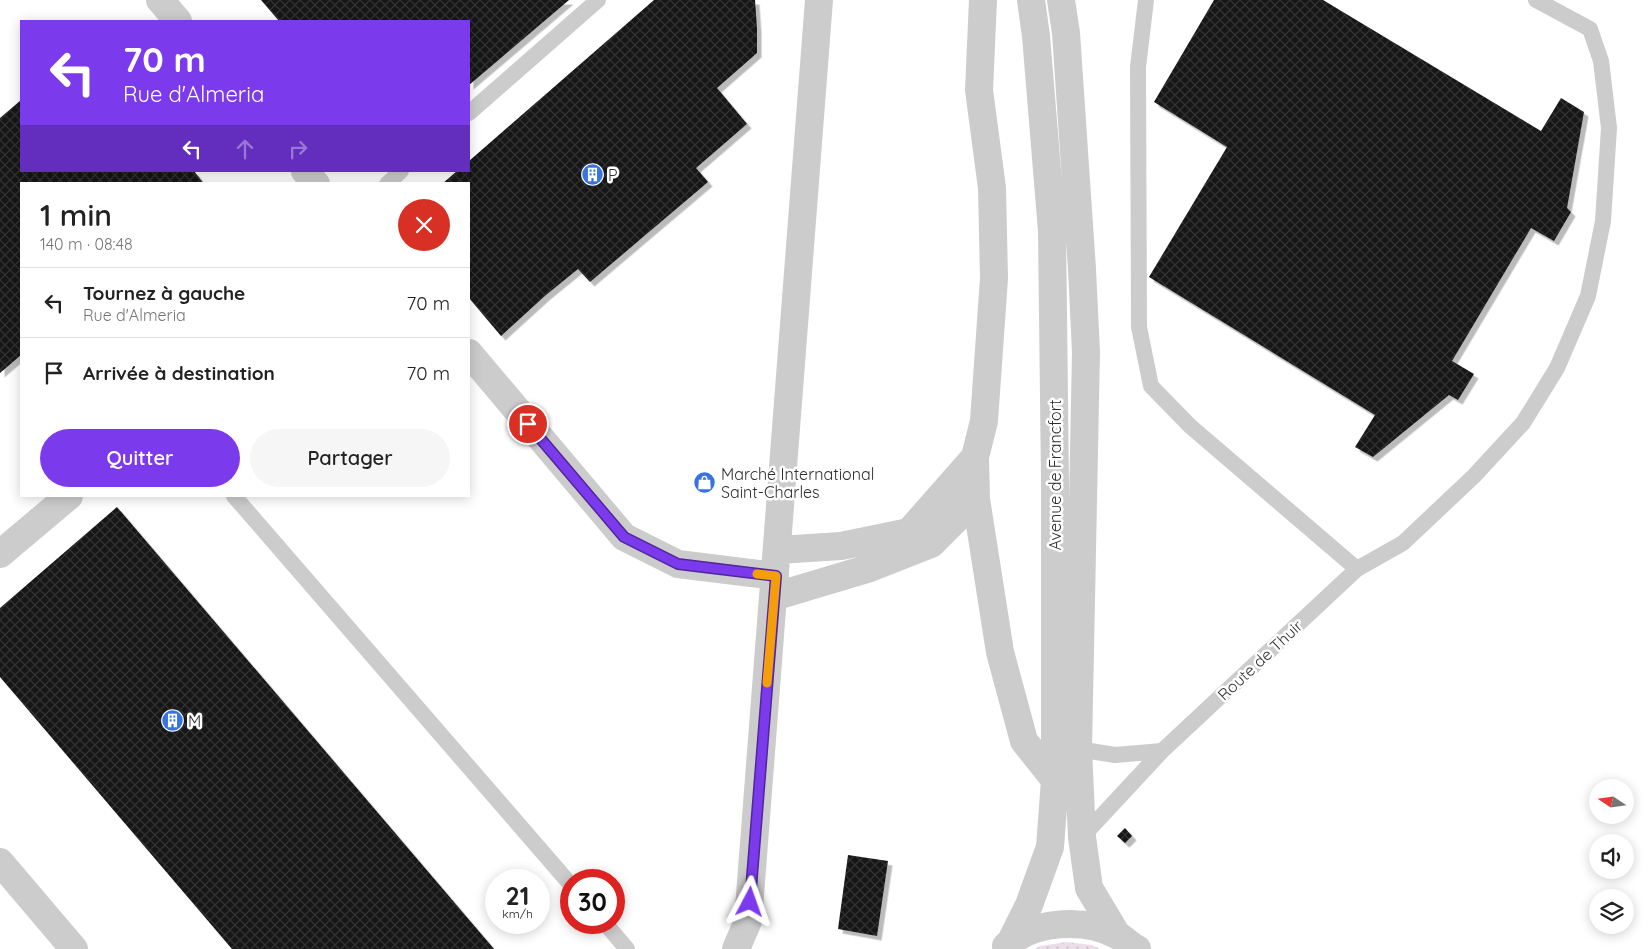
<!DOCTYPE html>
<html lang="fr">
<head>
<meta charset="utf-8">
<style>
  :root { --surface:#fff; --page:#f6f6f6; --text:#222; --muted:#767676; --line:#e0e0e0; --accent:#7c3aed }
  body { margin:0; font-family:Quicksand,sans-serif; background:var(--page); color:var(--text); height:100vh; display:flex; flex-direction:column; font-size:19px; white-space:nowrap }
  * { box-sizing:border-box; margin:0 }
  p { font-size:16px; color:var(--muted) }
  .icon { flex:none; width:28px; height:28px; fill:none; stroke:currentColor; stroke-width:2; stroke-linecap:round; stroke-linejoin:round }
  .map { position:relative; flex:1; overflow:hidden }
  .panel { position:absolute; left:20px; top:182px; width:450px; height:315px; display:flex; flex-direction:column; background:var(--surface); border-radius:0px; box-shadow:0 2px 12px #0003 }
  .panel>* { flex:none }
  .guide { position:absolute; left:20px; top:20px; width:450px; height:152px; border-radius:0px; box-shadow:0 2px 12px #0003; background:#7c3aed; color:#fff; overflow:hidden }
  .needle { width:32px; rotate:283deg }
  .controls { position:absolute; left:1589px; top:779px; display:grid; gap:10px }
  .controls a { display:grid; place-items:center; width:45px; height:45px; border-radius:50%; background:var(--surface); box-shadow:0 2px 12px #0003; font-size:25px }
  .speed { position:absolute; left:485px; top:869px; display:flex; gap:10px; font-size:25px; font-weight:700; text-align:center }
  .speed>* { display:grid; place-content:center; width:65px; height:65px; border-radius:50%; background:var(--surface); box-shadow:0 2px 12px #0003; line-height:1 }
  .speed small { font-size:12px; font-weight:400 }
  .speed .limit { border:8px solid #d22; background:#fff; color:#111 }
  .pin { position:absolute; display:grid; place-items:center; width:42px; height:42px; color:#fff; margin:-21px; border:2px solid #fff; border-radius:50%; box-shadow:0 1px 5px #0007 }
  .me { position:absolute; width:55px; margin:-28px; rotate:4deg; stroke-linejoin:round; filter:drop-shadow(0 0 4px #0008) }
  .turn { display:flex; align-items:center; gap:18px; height:105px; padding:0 20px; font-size:22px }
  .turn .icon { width:65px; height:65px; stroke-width:2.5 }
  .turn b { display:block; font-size:35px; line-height:42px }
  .lanes { display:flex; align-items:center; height:48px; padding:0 20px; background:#0003; justify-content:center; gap:25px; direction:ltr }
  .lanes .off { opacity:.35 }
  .round { display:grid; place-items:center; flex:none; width:52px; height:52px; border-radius:26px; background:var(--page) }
  .head { display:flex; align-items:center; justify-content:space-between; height:85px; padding:0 20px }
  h1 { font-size:30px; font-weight:600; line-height:38px }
  .button { display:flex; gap:10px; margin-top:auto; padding:10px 20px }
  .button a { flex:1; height:58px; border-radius:30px; background:var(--accent); color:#fff; font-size:20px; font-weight:600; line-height:58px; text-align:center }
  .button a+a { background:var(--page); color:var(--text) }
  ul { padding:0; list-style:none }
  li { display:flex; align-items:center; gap:15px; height:70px; padding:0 20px; border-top:1px solid var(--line) }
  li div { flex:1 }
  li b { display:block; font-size:19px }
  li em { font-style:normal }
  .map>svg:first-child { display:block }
  .green { fill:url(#green-dots) }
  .building { fill:url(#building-cross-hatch); filter:url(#shadow) }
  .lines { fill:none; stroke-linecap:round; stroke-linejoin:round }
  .service { stroke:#ccc; stroke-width:16 }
  .minor { stroke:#ccc; stroke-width:28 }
  .route-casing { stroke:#51269a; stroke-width:12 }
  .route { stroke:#7c3aed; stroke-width:9 }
  .slow { stroke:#f59e0b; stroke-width:9 }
  .labels { text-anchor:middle; stroke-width:5; stroke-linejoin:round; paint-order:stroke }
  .poi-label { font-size:16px; fill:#2f2f2f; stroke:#fff; text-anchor:start }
  .street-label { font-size:16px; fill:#2f2f2f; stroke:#fff }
</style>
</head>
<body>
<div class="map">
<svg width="1649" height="949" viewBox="0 0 1649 949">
  <defs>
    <pattern id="green-dots" width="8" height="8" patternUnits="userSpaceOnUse" patternTransform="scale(1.25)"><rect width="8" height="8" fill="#ecdee9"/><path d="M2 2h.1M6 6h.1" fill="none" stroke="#cbbfc8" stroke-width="1.8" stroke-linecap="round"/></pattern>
    <pattern id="building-cross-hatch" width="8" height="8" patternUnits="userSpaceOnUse" patternTransform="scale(1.25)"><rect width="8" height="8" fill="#161616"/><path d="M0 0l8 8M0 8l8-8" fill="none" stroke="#303030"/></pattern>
    <filter id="shadow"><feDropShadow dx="4.5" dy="4.5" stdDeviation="0" flood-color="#0004"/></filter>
  </defs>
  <rect width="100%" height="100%" fill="#fff"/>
  <path class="green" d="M1066 942 1092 945 1100 949H1035L1040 946Z"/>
  <path class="building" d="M261 0H569L469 85V21H279Z
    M654 0H755L757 28V53L717 88 747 124 696 168 708 182 590 282 578 269 546 295 501 336 469 298V184H442L457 171H469V161Z
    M1214 0H1323L1541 131 1561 98 1584 112 1567 208 1571 212 1554 241 1531 228 1452 361 1474 374 1458 400 1449 395 1373 457 1355 447 1375 415 1149 277 1227 147 1154 102Z
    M21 100V171H194L204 184H21V355L0 373V118Z
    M117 507 494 949H232L0 677V608Z
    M1125 828 1132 836 1125 843 1117 836Z
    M848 855 888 861 877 936 838 929Z"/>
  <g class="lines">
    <path class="service" d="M1146 0 1138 67 1139 327 1151 386 1190 426 1357 569
      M469 113 598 0
      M387 184 401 171
      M234 496 571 885
      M1078 749 1115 755 1162 751
      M1082 837 1162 751 1357 569 1403 543 1474 476 1523 423 1557 368 1588 296 1603 221 1609 128 1601 61 1590 29 1536 0
      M604 922 627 949"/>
    <path class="minor" d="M160 0 178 21
      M983 0 979 90 992 188 994 278 984 421 975 457 976 499 1000 652 1024 741 1055 780
      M1061 0 1066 33 1082 269 1086 352 1078 749 1082 837 1089 888 1117 935
      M305 171 316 184
      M469 353 624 537 678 564 775 576
      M778 550 841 546 909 532 975 457
      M0 554 69 496
      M773 597 870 568 931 544 976 499
      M0 862 74 949
      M1010 943 1029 905 1050 847 1055 780V481L1052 231 1036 36 1031 0
      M1006 946C1034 920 1084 918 1117 935 1124 939 1130 945 1137 949
      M736 949 748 921 819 0"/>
  </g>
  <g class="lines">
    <defs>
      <path id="route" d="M528 424 624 537 678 564 776 576 750 902"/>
    </defs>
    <use href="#route" class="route-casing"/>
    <use href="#route" class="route"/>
    <path class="slow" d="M757 574 776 576 767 683"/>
  </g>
  <defs>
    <symbol id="building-disc" viewBox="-11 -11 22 22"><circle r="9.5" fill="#3874e0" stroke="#fff"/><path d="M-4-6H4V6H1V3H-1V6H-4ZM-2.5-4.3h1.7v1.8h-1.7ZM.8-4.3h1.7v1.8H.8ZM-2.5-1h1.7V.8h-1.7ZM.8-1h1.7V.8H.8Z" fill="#fff"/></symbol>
    <symbol id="shop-disc" viewBox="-11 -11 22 22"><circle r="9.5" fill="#3874e0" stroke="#fff"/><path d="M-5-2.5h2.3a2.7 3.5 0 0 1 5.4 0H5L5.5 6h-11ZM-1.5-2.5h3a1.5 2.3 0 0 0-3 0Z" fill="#fff"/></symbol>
  </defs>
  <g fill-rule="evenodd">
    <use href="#building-disc" x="580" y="162" width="25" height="25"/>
    <use href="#shop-disc" x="692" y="470" width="25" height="25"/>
    <use href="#building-disc" x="160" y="708" width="25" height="25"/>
  </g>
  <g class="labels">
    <g class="poi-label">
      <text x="608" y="181">P</text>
      <text x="721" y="480">Marché International<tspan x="721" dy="18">Saint-Charles</tspan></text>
      <text x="188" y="727">M</text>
    </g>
    <g class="street-label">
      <text transform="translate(1055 475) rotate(-90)" y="6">Avenue de Francfort</text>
      <text transform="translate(1260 660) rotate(-43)" y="6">Route de Thuir</text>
    </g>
  </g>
</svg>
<div class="controls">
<a><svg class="needle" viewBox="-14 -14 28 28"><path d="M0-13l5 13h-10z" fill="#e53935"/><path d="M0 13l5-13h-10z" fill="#767676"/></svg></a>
<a><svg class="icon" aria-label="sound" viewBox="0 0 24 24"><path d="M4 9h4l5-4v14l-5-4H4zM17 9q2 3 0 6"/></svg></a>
<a><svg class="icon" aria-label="layers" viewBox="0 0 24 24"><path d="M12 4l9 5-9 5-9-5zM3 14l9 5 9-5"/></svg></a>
</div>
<div class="speed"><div>21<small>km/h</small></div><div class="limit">30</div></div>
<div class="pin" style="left:528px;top:424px;background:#d93025"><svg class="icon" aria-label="arrive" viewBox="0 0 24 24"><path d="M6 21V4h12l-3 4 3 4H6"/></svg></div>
<svg class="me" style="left:750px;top:902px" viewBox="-20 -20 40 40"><path d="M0-17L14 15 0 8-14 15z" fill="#7c3aed" stroke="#fff" stroke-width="4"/></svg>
<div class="guide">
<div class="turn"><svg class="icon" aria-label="left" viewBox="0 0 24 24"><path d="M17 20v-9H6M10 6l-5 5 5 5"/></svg><div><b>70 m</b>Rue d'Almeria</div></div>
<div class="lanes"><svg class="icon" aria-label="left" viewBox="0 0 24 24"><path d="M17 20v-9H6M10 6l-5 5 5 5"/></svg><svg class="icon off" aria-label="ahead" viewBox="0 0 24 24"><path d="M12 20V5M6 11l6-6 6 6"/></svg><svg class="icon off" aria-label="right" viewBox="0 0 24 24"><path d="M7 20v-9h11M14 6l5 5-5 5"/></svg></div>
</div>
<section class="panel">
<div class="head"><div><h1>1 min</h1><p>140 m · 08:48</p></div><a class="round" style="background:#d93025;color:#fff"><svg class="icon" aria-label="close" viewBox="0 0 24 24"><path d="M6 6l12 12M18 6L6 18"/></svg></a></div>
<ul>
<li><svg class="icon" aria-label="left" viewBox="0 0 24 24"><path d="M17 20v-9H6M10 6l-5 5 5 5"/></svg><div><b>Tournez à gauche</b><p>Rue d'Almeria</p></div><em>70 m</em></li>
<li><svg class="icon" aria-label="arrive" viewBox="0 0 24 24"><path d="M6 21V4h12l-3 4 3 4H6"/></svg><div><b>Arrivée à destination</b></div><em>70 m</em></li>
</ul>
<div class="button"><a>Quitter</a><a>Partager</a></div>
</section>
</div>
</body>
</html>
